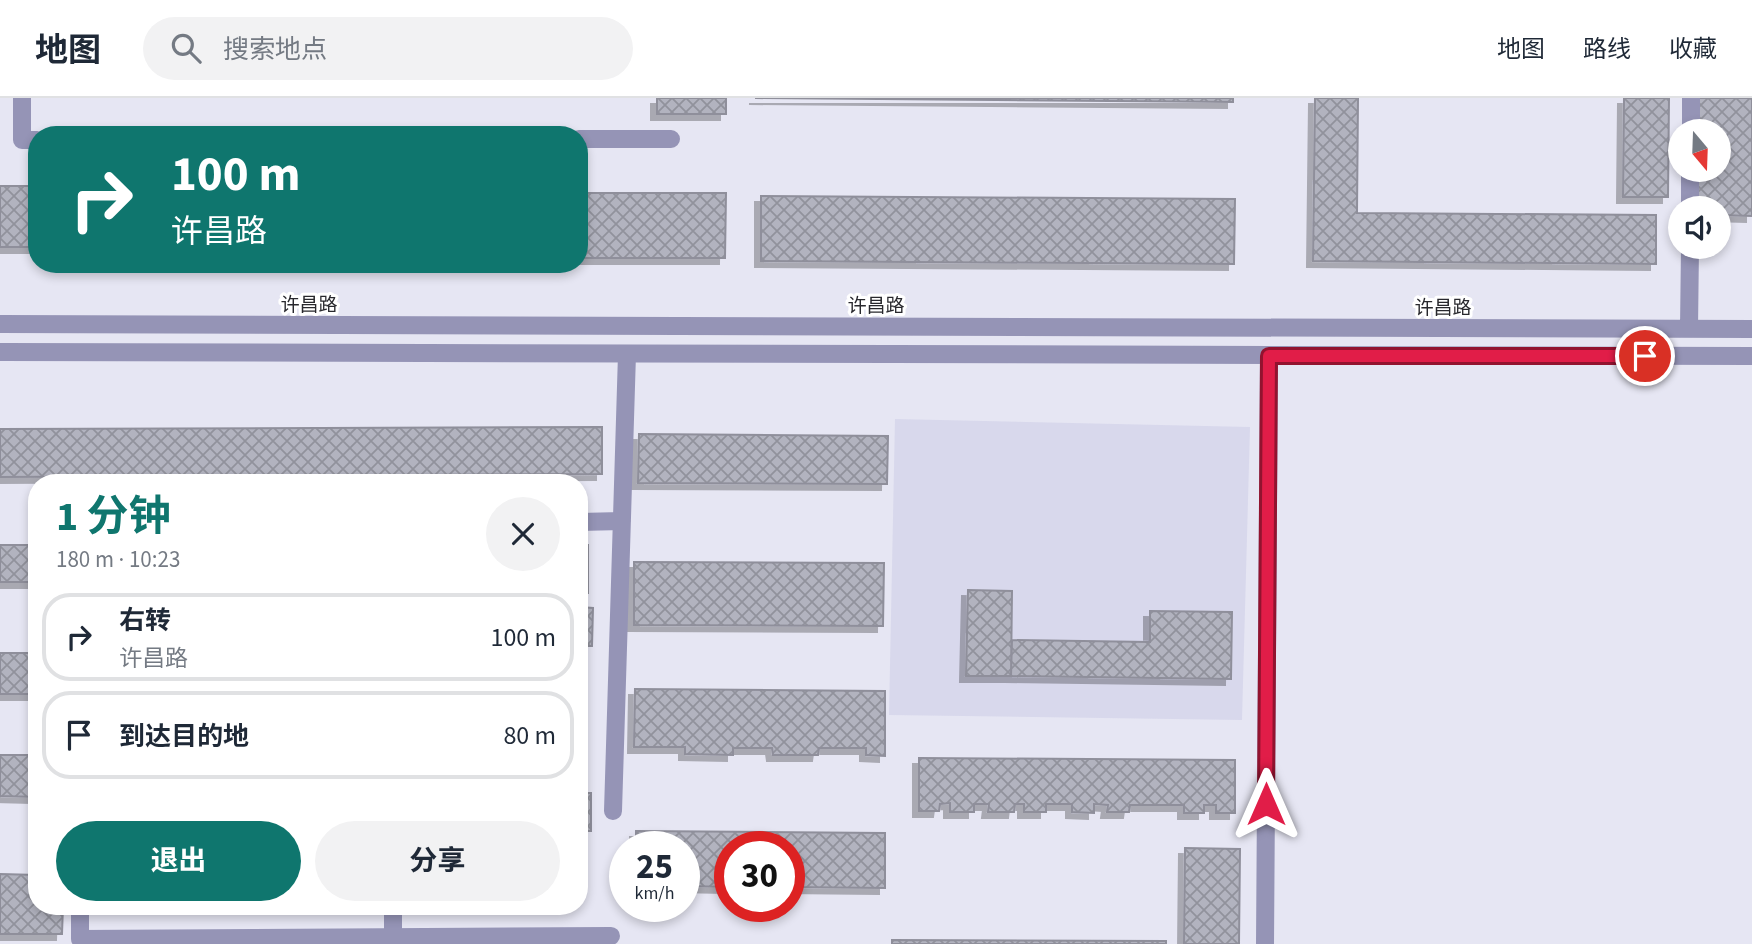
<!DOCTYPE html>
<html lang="zh">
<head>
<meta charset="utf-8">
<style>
  :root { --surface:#fff; --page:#f2f2f3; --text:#1f2937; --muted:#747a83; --line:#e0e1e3; --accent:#0f766e }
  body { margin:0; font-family:"Source Sans 3","Noto Sans SC",sans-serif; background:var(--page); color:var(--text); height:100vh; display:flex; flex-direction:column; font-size:26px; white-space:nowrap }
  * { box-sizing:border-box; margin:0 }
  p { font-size:23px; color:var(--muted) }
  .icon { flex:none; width:38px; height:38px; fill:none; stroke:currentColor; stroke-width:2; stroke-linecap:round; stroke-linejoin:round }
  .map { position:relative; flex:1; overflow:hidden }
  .drawer { position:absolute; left:28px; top:376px; width:560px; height:441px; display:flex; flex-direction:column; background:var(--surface); border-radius:28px; box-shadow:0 4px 10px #0003 }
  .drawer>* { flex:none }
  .top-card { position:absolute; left:28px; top:28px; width:560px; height:147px; border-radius:28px; box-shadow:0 4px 10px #0003; background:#0f766e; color:#fff; overflow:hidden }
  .needle { width:46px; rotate:161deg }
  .controls { position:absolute; left:1668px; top:21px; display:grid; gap:14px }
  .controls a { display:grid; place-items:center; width:63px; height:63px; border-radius:50%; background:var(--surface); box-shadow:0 4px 10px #0003; font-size:35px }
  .speed { position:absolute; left:609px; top:733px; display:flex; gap:14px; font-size:35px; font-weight:700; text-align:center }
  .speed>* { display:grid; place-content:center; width:91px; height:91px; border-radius:50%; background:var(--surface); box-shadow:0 4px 10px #0003; line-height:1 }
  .speed small { font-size:18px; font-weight:400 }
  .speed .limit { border:10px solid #d22; background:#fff; color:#111 }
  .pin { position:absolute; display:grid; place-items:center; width:60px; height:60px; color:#fff; margin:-30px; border:4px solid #fff; border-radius:50%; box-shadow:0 2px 7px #0007 }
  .me { position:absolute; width:77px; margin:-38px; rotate:0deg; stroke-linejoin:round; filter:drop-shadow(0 0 5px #0008) }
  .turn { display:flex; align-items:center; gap:24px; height:147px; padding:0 28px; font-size:32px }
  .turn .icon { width:91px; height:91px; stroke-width:2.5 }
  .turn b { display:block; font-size:49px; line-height:60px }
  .round { display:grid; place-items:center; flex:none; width:74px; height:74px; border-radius:37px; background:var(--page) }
  .overview { display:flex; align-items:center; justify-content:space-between; height:119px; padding:0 28px }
  h1 { font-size:42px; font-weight:700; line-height:52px; color:var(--accent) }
  .primary-button { display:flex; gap:14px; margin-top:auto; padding:14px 28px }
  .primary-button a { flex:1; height:80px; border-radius:42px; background:var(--accent); color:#fff; font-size:28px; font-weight:700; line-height:80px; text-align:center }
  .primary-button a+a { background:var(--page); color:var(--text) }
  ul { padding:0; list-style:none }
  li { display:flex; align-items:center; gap:21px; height:88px; margin:0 14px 10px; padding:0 14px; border:4px solid var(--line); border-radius:28px }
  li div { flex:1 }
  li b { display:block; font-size:26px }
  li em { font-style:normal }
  header { display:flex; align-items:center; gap:42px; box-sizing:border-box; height:98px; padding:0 35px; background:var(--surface); border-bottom:2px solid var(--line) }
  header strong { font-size:33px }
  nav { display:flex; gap:38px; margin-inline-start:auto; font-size:24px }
  .search { width:490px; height:63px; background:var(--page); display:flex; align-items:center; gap:18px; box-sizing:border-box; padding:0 24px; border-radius:38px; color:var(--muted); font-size:26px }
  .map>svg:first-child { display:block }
  .built { fill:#d8d8ec }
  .building { fill:url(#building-cross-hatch); stroke:#8f8f9b; stroke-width:2; filter:url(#shadow) }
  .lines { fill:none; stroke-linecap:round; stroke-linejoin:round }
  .minor { stroke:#9594b6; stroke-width:18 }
  .route-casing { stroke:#92132f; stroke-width:18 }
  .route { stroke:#e11d48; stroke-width:12 }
  .labels { text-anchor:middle; stroke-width:6; stroke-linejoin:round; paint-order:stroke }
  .street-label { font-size:19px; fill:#28282d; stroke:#fff }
</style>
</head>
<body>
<header>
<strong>地图</strong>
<div class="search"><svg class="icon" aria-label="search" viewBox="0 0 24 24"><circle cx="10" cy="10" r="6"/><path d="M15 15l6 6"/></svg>搜索地点</div>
<nav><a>地图</a><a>路线</a><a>收藏</a></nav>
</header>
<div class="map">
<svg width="1752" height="846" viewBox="0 0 1752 846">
  <defs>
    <pattern id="building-cross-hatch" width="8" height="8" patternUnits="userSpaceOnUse" patternTransform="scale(1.75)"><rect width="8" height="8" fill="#b2b3bf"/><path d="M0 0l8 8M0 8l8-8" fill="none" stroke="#91929c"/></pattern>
    <filter id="shadow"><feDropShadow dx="-6" dy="6" stdDeviation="0" flood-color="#0004"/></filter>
  </defs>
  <rect width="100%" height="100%" fill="#e6e6f3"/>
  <path class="built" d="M895 321 1250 329 1242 622 889 617Z"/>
  <path class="building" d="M657 0H726V16H657Z
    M755 0H1233V4Z
    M1315 0H1358L1357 115 1656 117V166L1313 163Z
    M1624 0H1669L1668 99H1623Z
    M1696 0H1752V118L1718 117V110H1694L1695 72H1718V33H1695Z
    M1696 0H1752V118L1718 117V110H1694L1695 72H1718V33H1695Z
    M0 88H37V149H0Z
    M579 95H726L725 160H579Z
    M761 98 1235 101 1234 166 761 163Z
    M602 329V376L0 379V331Z
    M639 336 888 338 887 386 638 385Z
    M0 447H37V484H0Z
    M579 447H588V495H579Z
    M634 464 884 465 883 528 634 527Z
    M968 492 1012 493 1011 578H966Z
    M579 509 593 510 592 548H579Z
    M1150 513 1232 514 1231 581 1011 578 1012 542 1150 544Z
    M0 555H37V596H0Z
    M635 591 885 593V658L866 657V650H819L818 657H773L772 650H733V657L685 656V649H634Z
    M579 633H586V680H579Z
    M0 657H37V699L0 698Z
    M919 660 1235 662V715H1216V707H1204V715H1184V707H1130L1129 714H1107L1108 707 1094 706V715L1072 714V706H1046V714H1024V706H1015L1014 714H988L989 706H974V714H950V705L940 706 939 713H919Z
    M579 695H591V733H579Z
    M636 733 885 735V790L789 789V749H730V789L684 788V749H636Z
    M1185 750 1240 751 1239 846H1184Z
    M0 776 37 777V808H63L62 836H0Z
    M892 842 1166 843V846H892Z"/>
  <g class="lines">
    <path class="minor" d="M22 0V42H37
      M1691 33V0
      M579 41H671
      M1690 110V72
      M0 226 1752 231
      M1689 231 1690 149
      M0 254 1752 258
      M579 424 622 423
      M613 713 627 256
      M80 808V841L611 838
      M393 846V808
      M1265 846 1269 258"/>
  </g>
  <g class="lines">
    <defs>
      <path id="route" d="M1266 706 1269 258H1645"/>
    </defs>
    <use href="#route" class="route-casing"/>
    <use href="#route" class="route"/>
  </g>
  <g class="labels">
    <g class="street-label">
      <text x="309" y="213">许昌路</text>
      <text x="876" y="214">许昌路</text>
      <text x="1443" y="216">许昌路</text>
    </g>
  </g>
</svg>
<div class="controls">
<a><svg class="needle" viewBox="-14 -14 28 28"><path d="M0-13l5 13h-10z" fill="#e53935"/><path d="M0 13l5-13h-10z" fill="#747a83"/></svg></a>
<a><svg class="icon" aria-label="sound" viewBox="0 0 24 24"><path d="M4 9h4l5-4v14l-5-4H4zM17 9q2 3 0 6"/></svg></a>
</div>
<div class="speed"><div>25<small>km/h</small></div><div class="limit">30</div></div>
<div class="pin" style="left:1645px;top:258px;background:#d93025"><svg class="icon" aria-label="arrive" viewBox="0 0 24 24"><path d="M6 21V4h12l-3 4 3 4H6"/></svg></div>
<svg class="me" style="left:1266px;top:706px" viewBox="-20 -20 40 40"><path d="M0-17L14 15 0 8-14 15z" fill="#e11d48" stroke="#fff" stroke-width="4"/></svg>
<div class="top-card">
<div class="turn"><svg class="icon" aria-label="right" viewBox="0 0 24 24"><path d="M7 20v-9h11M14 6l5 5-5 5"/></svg><div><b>100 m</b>许昌路</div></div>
</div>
<section class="drawer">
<div class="overview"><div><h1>1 分钟</h1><p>180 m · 10:23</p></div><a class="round"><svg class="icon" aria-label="close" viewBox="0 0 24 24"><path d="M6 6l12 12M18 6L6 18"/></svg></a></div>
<ul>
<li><svg class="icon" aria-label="right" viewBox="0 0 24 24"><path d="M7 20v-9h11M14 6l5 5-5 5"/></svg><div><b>右转</b><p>许昌路</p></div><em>100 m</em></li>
<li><svg class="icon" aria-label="arrive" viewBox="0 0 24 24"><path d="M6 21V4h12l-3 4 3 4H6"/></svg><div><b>到达目的地</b></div><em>80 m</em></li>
</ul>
<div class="primary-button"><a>退出</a><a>分享</a></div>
</section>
</div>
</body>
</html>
